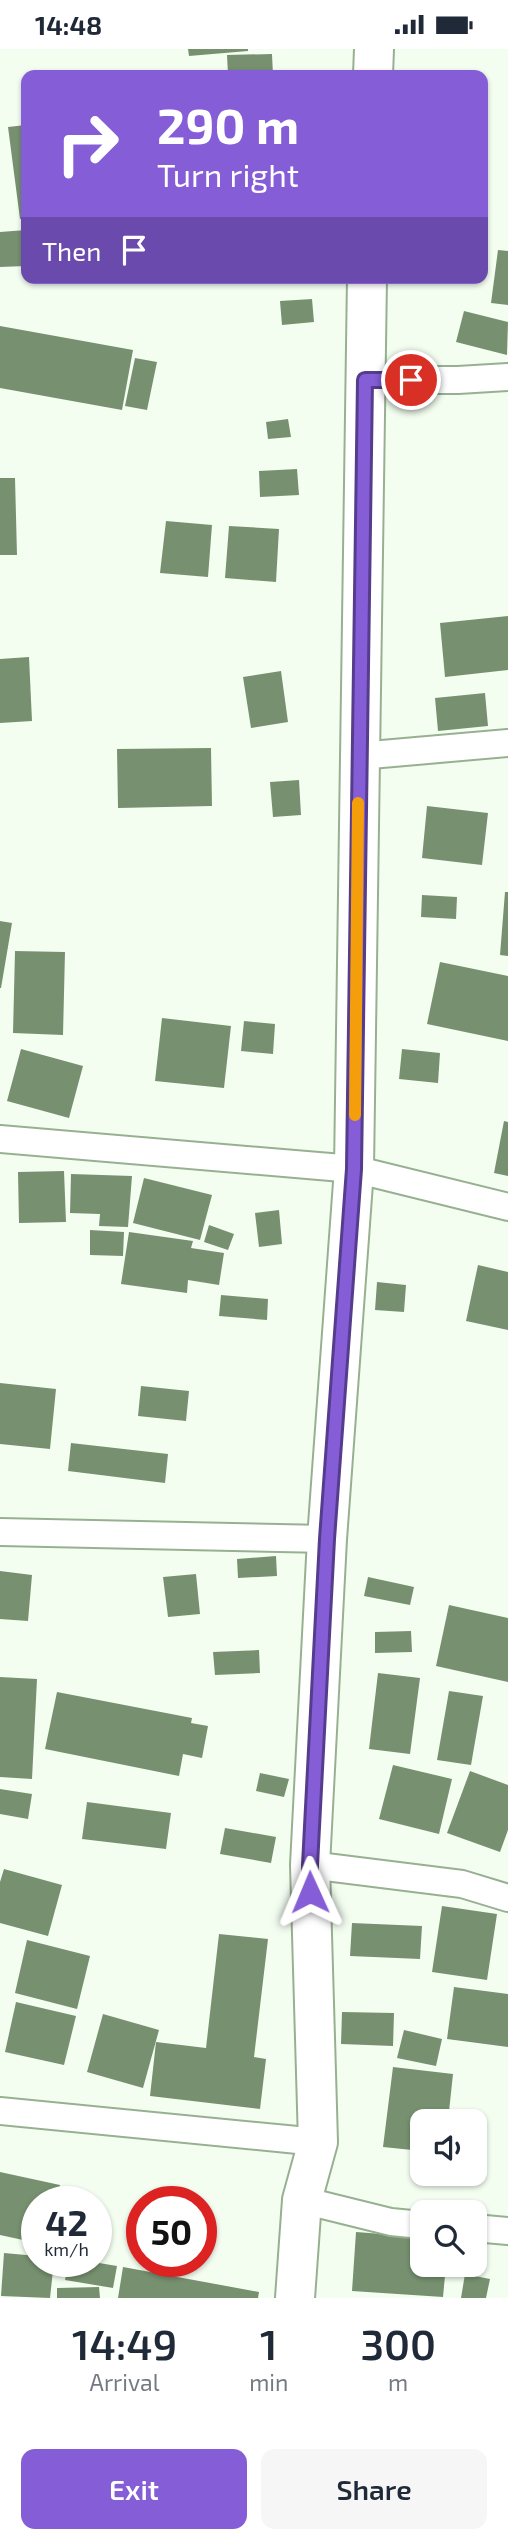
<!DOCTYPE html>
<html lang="en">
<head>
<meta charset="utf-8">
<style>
  :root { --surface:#fff; --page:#f6f6f7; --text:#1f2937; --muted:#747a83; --accent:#855dd7 }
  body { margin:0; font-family:"Exo 2",sans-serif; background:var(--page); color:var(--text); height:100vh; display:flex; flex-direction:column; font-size:26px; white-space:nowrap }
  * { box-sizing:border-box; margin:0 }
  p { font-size:23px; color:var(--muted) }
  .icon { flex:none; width:38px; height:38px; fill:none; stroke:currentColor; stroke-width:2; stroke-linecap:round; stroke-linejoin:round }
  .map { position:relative; height:2249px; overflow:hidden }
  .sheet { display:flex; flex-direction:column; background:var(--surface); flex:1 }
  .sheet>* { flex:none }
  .banner { position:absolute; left:21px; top:21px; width:467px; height:214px; border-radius:14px; box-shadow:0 2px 5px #0004; background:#855dd7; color:#fff; overflow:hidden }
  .tools { position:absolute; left:410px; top:2060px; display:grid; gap:14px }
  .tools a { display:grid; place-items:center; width:77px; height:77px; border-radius:14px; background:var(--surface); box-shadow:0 2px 5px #0004; font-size:35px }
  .speed { position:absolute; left:21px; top:2137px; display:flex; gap:14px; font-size:35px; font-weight:700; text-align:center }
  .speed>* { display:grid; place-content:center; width:91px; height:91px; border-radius:50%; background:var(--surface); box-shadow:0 2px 5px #0004; line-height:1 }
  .speed small { font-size:18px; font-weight:400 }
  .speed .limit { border:10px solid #d22; background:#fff; color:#111 }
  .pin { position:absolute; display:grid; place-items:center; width:60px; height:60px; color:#fff; margin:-30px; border:4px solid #fff; border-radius:50%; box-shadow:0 2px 7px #0007 }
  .me { position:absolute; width:77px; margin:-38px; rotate:359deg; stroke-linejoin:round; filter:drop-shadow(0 0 5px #0008) }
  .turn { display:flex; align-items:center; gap:24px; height:147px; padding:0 21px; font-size:32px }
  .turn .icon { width:91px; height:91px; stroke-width:2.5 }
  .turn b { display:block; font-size:49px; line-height:60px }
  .then { display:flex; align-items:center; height:66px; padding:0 21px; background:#0003; gap:14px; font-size:26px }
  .eta { display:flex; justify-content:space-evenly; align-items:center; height:119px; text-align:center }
  .eta b { font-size:42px; font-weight:600; line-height:49px }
  .action { display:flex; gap:14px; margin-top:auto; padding:14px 21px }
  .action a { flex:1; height:80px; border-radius:14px; background:var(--accent); color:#fff; font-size:28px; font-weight:600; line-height:80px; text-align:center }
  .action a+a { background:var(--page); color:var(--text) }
  .status { display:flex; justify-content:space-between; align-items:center; height:49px; padding:0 35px; background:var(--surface); direction:ltr }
  .status svg { height:19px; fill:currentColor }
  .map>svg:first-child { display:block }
  .building { fill:#779170 }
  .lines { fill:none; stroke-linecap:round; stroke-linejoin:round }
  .minor-casing { stroke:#98b092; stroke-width:30 }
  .secondary-casing { stroke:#98b092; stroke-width:42 }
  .minor { stroke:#fff; stroke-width:26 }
  .secondary { stroke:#fff; stroke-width:38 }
  .route-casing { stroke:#563c8c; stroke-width:18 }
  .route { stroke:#855dd7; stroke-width:12 }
  .slow { stroke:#f59e0b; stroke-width:12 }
</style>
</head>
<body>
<div class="status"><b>14:48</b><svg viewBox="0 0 49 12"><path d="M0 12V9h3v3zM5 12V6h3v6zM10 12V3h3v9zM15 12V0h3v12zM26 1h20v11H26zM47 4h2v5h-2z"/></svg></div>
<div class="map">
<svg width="508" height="2249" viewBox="0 0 508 2249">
  <rect width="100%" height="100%" fill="#f3fef1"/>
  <path class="building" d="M188 0H248V2L189 7Z
    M272 5 273 26H228L227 6Z
    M26 76V169L20 170 8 78Z
    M26 181V217L0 218V183Z
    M498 201 508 202V256L491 254Z
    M312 250 314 273 282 276 280 252Z
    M464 262 508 273 507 306 456 293Z
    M0 277 133 301 122 361 0 339Z
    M135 309 157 313 147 361 125 357Z
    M288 370 291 388 268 390 266 373Z
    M297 420 299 446 260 448 259 422Z
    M0 429H15L17 506H0Z
    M166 472 212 476 208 528 160 524Z
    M229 477 279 480 276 533 225 529Z
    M508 567V621L445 628 440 574Z
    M29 608 32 672 0 674V610Z
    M281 622 288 673 251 679 243 628Z
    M485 644 488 677 438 682 435 649Z
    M211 699 212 757 118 759 117 700Z
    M299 731 301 766 273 768 270 733Z
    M427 757 488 764 482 816 422 809Z
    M505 843H508V907L500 906Z
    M422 846 457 848 456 870 421 868Z
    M0 872 12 874 1 939H0Z
    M15 902 65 903 63 986 13 984Z
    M440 913 508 927V992L427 975Z
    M162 969 231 977 224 1039 155 1032Z
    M244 972 275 975 273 1005 241 1002Z
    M21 1000 83 1017 69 1069 7 1052Z
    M402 1000 440 1004 438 1034 399 1030Z
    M504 1072 508 1073V1127L494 1124Z
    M64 1122 66 1173 19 1174 18 1123Z
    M71 1125 132 1127 128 1178 99 1177 100 1165 70 1164Z
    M144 1129 212 1146 200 1191 133 1174Z
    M279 1161 282 1195 259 1198 255 1164Z
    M209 1176 234 1185 228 1201 204 1193Z
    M90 1181 124 1183 123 1207 90 1206Z
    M129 1183 193 1192 191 1199 224 1204 219 1236 188 1231 187 1244 121 1235Z
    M478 1216 508 1223V1281L466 1272Z
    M377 1233 406 1236 404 1263 375 1261Z
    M221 1246 268 1250 267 1271 219 1267Z
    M0 1334 56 1340 50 1400 0 1395Z
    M141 1337 189 1342 186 1372 138 1367Z
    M71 1394 168 1405 165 1434 68 1422Z
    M276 1507 277 1527 238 1529 237 1510Z
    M0 1522 32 1526 28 1572 0 1570Z
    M196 1525 200 1565 168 1568 163 1528Z
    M368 1528 414 1538 410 1556 364 1547Z
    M449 1556 508 1569V1633L436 1617Z
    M411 1582 412 1603 375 1604V1583Z
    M259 1601 260 1624 215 1626 213 1603Z
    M378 1624 420 1629 410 1705 369 1700Z
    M0 1628 37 1630 32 1730 0 1728Z
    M449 1642 483 1647 471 1716 437 1711Z
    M57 1643 192 1669 191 1674 208 1677 202 1709 183 1705 179 1727 45 1700Z
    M393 1716 452 1730 439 1785 379 1770Z
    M470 1722 508 1736V1781L500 1803 447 1784Z
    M260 1724 289 1730 284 1748 256 1742Z
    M0 1740 32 1745 28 1770 0 1765Z
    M87 1753 171 1764 166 1800 82 1790Z
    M225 1779 276 1788 271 1814 220 1805Z
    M4 1820 62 1836 48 1887 0 1874V1833Z
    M442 1857 497 1865 487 1931 432 1923Z
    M352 1874 422 1877 420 1910 350 1907Z
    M219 1885 268 1890 254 2008 266 2010 260 2060 150 2047 156 1993 206 1999Z
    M27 1891 90 1907 77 1960 15 1944Z
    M454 1938 508 1945V1998L447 1990Z
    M16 1953 76 1967 64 2016 5 2003Z
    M342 1963 394 1964 393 1997 341 1995Z
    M103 1965 159 1981 143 2039 87 2023Z
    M404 1981 442 1990 436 2017 397 2009Z
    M393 2018 453 2025 448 2072H422V2102L383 2098Z
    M0 2123 60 2136 56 2152H37V2194L0 2186Z
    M356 2183 422 2188V2216H446L443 2248 352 2242Z
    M4 2204 37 2207V2212H54L50 2249 1 2247Z
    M69 2212H87L117 2217 113 2239 65 2231Z
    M123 2218 259 2243 258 2249H118Z
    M465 2225 490 2230 486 2249H461Z
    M99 2238 100 2249H57V2239Z"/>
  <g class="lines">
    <defs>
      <path id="minor" d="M365 331H458L508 328
        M359 707 508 694
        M0 1090 354 1120 508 1158
        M0 1483 327 1490
        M310 1816 462 1835 508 1849
        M0 2062 318 2093
        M302 2151 391 2173 422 2176
        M474 2179 508 2182"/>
      <path id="secondary" d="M373 26 374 0
        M295 2249 302 2151 318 2093 310 1816 327 1490 354 1120 367 229"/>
    </defs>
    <use href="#minor" class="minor-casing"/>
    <use href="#secondary" class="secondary-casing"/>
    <use href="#minor" class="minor"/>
    <use href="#secondary" class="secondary"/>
  </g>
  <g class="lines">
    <defs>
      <path id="route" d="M310 1843V1816L327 1490 354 1120 365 331H411"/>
    </defs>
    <use href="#route" class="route-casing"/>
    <use href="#route" class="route"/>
    <path class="slow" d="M355 1066 358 754"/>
  </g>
</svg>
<div class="tools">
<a><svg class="icon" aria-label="sound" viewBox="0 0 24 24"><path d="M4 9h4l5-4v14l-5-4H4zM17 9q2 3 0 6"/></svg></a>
<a><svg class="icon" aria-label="search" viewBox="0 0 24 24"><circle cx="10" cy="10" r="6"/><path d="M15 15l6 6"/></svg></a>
</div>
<div class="speed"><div>42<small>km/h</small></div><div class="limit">50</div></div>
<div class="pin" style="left:411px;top:331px;background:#d93025"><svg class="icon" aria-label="arrive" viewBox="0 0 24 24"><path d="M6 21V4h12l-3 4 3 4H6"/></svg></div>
<svg class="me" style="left:310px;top:1843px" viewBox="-20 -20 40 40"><path d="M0-17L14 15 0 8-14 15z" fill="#855dd7" stroke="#fff" stroke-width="4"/></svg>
<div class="banner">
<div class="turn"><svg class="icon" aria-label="right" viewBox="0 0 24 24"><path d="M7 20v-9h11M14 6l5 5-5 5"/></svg><div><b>290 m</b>Turn right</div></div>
<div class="then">Then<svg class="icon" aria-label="arrive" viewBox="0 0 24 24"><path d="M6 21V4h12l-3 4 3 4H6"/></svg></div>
</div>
</div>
<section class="sheet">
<div class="eta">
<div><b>14:49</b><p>Arrival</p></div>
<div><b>1</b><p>min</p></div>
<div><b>300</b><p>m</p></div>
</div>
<div class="action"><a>Exit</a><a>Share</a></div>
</section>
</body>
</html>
